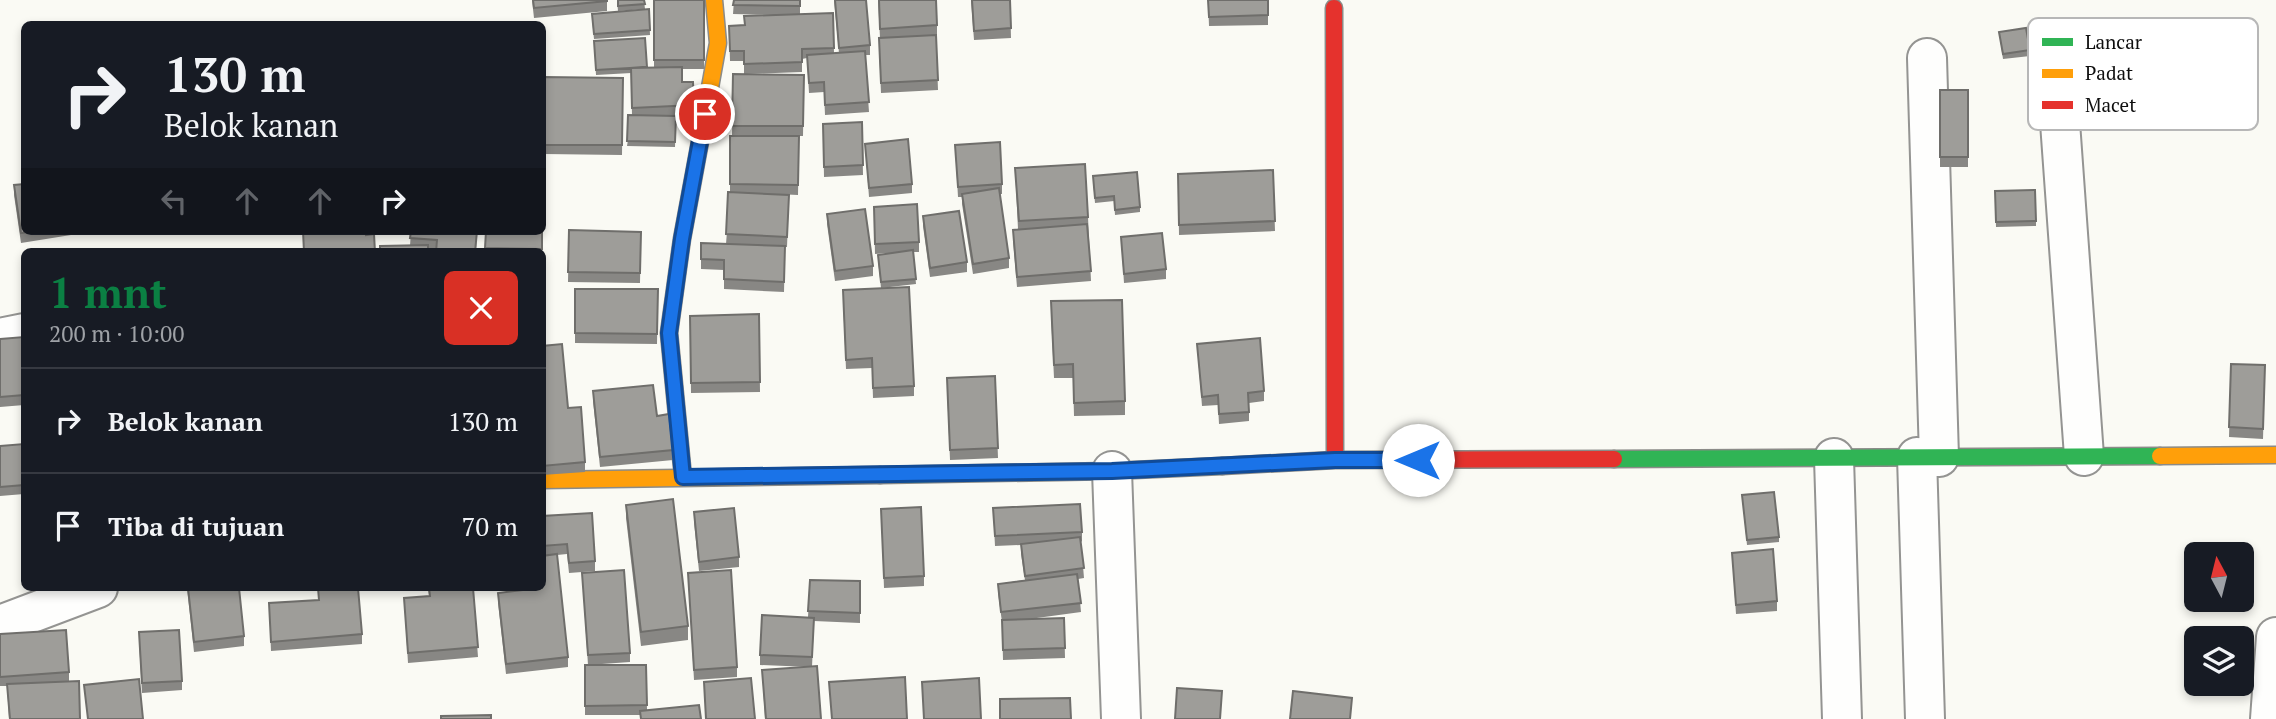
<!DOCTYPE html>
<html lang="id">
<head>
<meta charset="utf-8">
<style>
  :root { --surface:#171b24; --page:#242831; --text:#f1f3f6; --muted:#9ea1a6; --line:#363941; --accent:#0b8043 }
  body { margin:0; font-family:"PT Serif",serif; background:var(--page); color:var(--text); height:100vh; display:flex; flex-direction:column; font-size:26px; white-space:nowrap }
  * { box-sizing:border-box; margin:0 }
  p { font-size:23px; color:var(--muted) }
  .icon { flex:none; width:38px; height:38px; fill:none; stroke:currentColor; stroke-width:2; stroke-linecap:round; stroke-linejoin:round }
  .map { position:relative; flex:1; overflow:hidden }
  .panel { position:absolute; left:21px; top:248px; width:525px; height:343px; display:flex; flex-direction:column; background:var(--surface); border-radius:10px; box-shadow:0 4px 10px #0003 }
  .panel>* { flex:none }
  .banner { position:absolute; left:21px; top:21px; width:525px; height:214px; border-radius:10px; box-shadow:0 4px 10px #0003; background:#171b24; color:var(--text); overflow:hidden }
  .needle { width:46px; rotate:353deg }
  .buttons { position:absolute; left:2184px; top:542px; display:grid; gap:14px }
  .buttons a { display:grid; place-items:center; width:70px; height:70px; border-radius:10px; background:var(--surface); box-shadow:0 4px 10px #0003; font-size:35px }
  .pin { position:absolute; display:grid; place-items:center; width:60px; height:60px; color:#fff; margin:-30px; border:4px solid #fff; border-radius:50%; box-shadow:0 2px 7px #0007 }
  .me { position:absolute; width:77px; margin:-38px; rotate:270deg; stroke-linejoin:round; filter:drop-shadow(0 0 5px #0008) }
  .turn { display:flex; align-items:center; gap:24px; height:147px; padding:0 28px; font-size:32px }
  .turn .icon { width:91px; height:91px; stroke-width:2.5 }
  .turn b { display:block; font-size:49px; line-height:60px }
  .lanes { display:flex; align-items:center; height:66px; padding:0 28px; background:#0003; justify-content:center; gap:35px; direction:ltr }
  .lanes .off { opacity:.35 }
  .round { display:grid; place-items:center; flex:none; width:74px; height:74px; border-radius:10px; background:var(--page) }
  .overview { display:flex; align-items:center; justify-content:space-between; height:119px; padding:0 28px }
  h1 { font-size:42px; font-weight:700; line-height:52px; color:var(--accent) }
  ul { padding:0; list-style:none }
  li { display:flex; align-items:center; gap:21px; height:105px; padding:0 28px; border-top:2px solid var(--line) }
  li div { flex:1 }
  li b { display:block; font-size:26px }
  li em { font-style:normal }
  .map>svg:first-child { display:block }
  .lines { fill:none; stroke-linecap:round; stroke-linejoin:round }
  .street-casing { stroke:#949492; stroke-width:42 }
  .fast-casing { stroke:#8b8b88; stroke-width:19 }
  .slow-casing { stroke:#8b8b88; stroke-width:19 }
  .jam-casing { stroke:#8b8b88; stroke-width:19 }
  .street { stroke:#fefefd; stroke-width:38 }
  .fast { stroke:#30b455; stroke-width:16 }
  .slow { stroke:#ff9f0a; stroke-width:16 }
  .jam { stroke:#e5322d; stroke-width:16 }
  .wall { fill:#888784 }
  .building { fill:#9e9d99; stroke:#6f6e6b; stroke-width:2 }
  .route-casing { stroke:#114b97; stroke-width:18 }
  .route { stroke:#1a73e8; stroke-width:12 }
  .key { fill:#fff; stroke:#b7b7b7; stroke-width:2 }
  .key-label { font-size:19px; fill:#0e0e0e }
</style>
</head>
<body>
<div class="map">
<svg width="2276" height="719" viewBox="0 0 2276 719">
  <rect width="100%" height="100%" fill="#fafaf4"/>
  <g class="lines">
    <defs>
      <path id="street" d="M2054 39 2084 456
        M1927 58 1939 457
        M0 338 24 333
        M1917 457 1925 719
        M1834 458 1842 719
        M1112 471 1121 719
        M0 625 98 588
        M2270 719 2276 637"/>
      <path id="fast" d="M1614 459 2160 456
        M880 475 1112 471 1222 466"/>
      <path id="slow" d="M709 93 718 43 714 0
        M2160 456 2276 455
        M542 480 880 475"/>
      <path id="jam" d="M1334 8 1335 460
        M1222 466 1335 460 1614 459
        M683 477 669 333 682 239 709 93"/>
    </defs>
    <use href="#street" class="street-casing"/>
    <use href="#fast" class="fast-casing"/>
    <use href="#slow" class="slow-casing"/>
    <use href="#jam" class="jam-casing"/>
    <use href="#street" class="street"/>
    <use href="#fast" class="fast"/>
    <use href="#slow" class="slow"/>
    <use href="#jam" class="jam"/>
  </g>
  <path class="wall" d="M532 0H607V11L534 18Z
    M617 0H644L645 9 618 11Z
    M654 0H704V69H682V82H693L694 115 669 116H676L675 147 627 146 632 115 631 73 596 75 594 41 647 68H654Z
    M734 0H800V14L833 13 834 53H839L834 0H866L870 45V55H865L869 112 825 115 824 92 809 93 807 58 802 59V72L744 74V61H730L729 26 744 25 776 15 733 14Z
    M878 0 937 25V35L932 36 936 35 938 90 881 93 879 48V38H880Z
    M971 0H1010L1011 38 974 40Z
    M1208 0H1268V25L1209 26Z
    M649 9 650 35 594 39 592 19Z
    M1999 32 2030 50V56L2003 59Z
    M733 74 804 75 803 136 732 135Z
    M544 77 623 78 622 155 544 154Z
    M1940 90H1968V167H1940Z
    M862 122 863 175 824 177 823 124Z
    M730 136H799L798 195 776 194 789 195 787 247H785L784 292 724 289V270L701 269V243L726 244 730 192Z
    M865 144 912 184V193L869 197Z
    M955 145 1002 184V194H999L1009 258V268L973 274 962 204V197H958Z
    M1015 168 1088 217 1091 281 1017 287 1013 240V230L1018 229Z
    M1273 170 1275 231 1179 235 1178 174Z
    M1093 181 1140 207V212L1115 215 1114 201 1095 203Z
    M14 185 24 231H96L21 243 14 195Z
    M1995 191 2036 221V226L1996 227Z
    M874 207 919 242V252H913L916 284 881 288 878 260 889 253 875 254Z
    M827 214 873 266V276L835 281 827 224Z
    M923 216 967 262V272L930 277 923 226Z
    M569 230 641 232 640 283 568 282Z
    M411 231H477L476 252 428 249 410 246Z
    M486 231H542V252H485Z
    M1121 237 1166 269V279L1124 283Z
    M575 289H658L657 344 575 343Z
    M843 300 914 386V396L873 398 872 368 846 369Z
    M759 314 760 392 691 393 690 316Z
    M1051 315 1125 401V415L1074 416 1073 378H1054Z
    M24 337V405L0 407V339Z
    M1197 344 1264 391V401L1249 403V421L1219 424 1218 405 1202 406Z
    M542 346 568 408 585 462V472L542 475Z
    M2231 364 2265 365 2263 439 2229 437Z
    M995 376 998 458 950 460 947 388Z
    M593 391 673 450V460L600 467 593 401Z
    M24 444V494L0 496V446Z
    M1742 495 1779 537V542L1747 545Z
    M626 505 688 626V640L641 646 626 518Z
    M993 508 1082 532V541L1081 542 1084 578 1078 579 1081 612 1022 620 1064 618 1065 658 1003 660 1002 622 998 593V584L1025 580 1021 554V545L995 546Z
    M881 509 924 576V586L884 588Z
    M694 512 739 557V567L699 571 694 522Z
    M542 516 595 561V571L569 573 567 554 557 555 568 657V667L506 674 498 603V593L521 590 520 588H542Z
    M1732 553 1777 601V611L1736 614Z
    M582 573 630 653V662L588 665Z
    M688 573 737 667V677L694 680Z
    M810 580 860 581V623L814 621 812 667 821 719H765L762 670 810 667 760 665V655L808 617Z
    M187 588H239L244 636V646L194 652Z
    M318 588 362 634V644L271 651 269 603 318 600Z
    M428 588H473L478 657 408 663 404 598 429 596Z
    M0 634 69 672V682L80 719H9L7 686H0Z
    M139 642 182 681V690L142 693Z
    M585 665H646L647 710 701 719H640V715H585Z"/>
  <path class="building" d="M533 0H607V1L534 8Z
    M618 0H644L645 4 618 6Z
    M654 0H704V60H654Z
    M734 0H800V6L733 5Z
    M835 0H866L870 45 839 48Z
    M879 0H936L937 25 880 29Z
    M972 0H1010L1011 28 974 31Z
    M1208 0H1268V15L1209 17Z
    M649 9 650 30 594 34 592 14Z
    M833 13 834 48 802 49V62L744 64V51H730L729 26 745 25 744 16Z
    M2026 28 2030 50 2003 54 1999 32Z
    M936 35 938 80 881 83 879 38Z
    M645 38 647 67 596 70 594 41Z
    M865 51 869 102 825 105 824 82 809 83 807 55Z
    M682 67V82H693L694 105 632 108 631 68Z
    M733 74 804 75 803 126H732Z
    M544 77 623 78 622 145H544Z
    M1940 90H1968V157H1940Z
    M628 115 676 116 675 142 627 141Z
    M862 122 863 165 824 167 823 124Z
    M730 136H799L798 185 730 184Z
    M908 139 912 184 869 188 865 144Z
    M1000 142 1002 184 958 187 955 145Z
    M1085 164 1088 217 1019 221 1015 168Z
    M1273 170 1275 221 1179 225 1178 174Z
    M1137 172 1140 207 1115 210 1114 196 1095 198 1093 176Z
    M24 184V231H35L21 233 14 185Z
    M999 188 1009 258 973 264 962 194Z
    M2035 190 2036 221 1996 222 1995 191Z
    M728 192 789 195 787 237 726 234Z
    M917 204 919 242 875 244 874 207Z
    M865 209 873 266 835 271 827 214Z
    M959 211 967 262 930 268 923 216Z
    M1087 224 1091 271 1017 277 1013 230Z
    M569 230 641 232 640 273 568 272Z
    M303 231H366V235L374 234 375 252H304Z
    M411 231H477L475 252H436L437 240 410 238Z
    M486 231H542V249L485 248Z
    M1162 233 1166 269 1124 274 1121 237Z
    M701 243 785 246 784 282 724 279V260L701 259Z
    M428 245V252H380V246Z
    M913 250 916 279 881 282 878 255Z
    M909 287 914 386 873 388 872 358 846 360 843 290Z
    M575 289H658L657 334 575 333Z
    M1122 300 1125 401 1074 403 1073 364 1054 365 1051 301Z
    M759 314 760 382 691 383 690 316Z
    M24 337V395L0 397V339Z
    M1260 338 1264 391 1248 393 1249 412 1219 414 1218 395 1202 397 1197 344Z
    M562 344 568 408 581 407 585 462 542 466V346Z
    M2231 364 2265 365 2263 429 2229 427Z
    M995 376 998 448 950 450 947 378Z
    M653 385 657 416 669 414 673 450 600 457 593 391Z
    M24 444V485L0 487V446Z
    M1774 492 1779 537 1747 540 1742 495Z
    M673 499 688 626 641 632 626 505Z
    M1080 504 1082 532 995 536 993 508Z
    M921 507 924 576 884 578 881 509Z
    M734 508 739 557 699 562 694 512Z
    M592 513 595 561 569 563 567 544 542 546V516Z
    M1080 537 1084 568 1025 576 1021 544Z
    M1773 549 1777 601 1736 605 1732 553Z
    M557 554 568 657 506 664 498 593 522 590V588H542V556Z
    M624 570 630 653 588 655 582 573Z
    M731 570 737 667 694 670 688 573Z
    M1077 574 1081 603 1001 612 998 584Z
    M810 580 860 581V613L808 611Z
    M188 588H239L244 636 194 642Z
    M318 588H358L362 634 271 642 269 603 319 600Z
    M429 588H473L478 647 408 653 404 598 430 596Z
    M762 615 814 618 812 657 760 655Z
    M1064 618 1065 648 1003 650 1002 620Z
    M66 630 69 672 0 677V634Z
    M179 630 182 681 142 683 139 632Z
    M585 665H646L647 705 585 706Z
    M817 666 821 719H766L762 670Z
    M905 677 907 719H832L829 682Z
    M751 678 755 719H706L704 682Z
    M979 678 981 719H924L922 682Z
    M139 679 143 719H88L84 685Z
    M79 681 80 719H10L7 684Z
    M1177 688 1222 691 1220 719H1175Z
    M1293 691 1352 698 1350 719H1290Z
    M1070 698 1071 719H1000V699Z
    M699 705 701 719H641L640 711Z
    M491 715V719H441V716Z"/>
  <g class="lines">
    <defs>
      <path id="route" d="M705 114 682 239 669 333 683 477 1112 471 1335 460H1418"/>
    </defs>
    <use href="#route" class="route-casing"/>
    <use href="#route" class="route"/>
  </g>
  <rect x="2028" y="18" width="230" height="112" rx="10" class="key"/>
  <rect x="2042" y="38" width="31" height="8" fill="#30b455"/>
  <rect x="2042" y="69" width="31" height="9" fill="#ff9f0a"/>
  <rect x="2042" y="101" width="31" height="8" fill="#e5322d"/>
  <g class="key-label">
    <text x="2085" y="49">Lancar</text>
    <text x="2085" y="80">Padat</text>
    <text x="2085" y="112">Macet</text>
  </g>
</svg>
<div class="buttons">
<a><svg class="needle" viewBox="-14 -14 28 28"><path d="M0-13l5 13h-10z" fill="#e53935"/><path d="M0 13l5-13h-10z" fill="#9ea1a6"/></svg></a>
<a><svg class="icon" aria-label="layers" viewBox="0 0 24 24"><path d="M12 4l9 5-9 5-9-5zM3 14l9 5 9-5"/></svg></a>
</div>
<div class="pin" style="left:705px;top:114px;background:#d93025"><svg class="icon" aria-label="arrive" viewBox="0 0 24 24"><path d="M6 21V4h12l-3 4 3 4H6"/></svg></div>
<svg class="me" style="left:1418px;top:460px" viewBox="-20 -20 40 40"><circle r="19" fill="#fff"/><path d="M0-13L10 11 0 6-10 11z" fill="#1a73e8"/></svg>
<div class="banner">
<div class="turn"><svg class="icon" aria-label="right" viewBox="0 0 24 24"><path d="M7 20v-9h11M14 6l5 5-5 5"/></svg><div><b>130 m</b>Belok kanan</div></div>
<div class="lanes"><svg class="icon off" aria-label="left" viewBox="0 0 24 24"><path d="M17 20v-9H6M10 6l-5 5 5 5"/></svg><svg class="icon off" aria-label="ahead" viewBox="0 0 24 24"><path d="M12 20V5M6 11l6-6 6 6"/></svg><svg class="icon off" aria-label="ahead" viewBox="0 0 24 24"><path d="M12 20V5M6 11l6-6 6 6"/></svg><svg class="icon" aria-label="right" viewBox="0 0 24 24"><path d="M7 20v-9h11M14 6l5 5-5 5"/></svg></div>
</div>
<section class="panel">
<div class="overview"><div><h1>1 mnt</h1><p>200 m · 10:00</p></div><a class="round" style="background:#d93025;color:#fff"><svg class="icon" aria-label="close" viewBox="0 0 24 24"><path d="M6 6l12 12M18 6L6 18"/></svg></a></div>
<ul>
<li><svg class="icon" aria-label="right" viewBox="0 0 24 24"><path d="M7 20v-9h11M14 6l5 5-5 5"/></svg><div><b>Belok kanan</b></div><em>130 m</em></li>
<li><svg class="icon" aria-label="arrive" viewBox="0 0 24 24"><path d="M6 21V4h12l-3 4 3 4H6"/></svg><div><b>Tiba di tujuan</b></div><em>70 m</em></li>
</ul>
</section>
</div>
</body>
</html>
